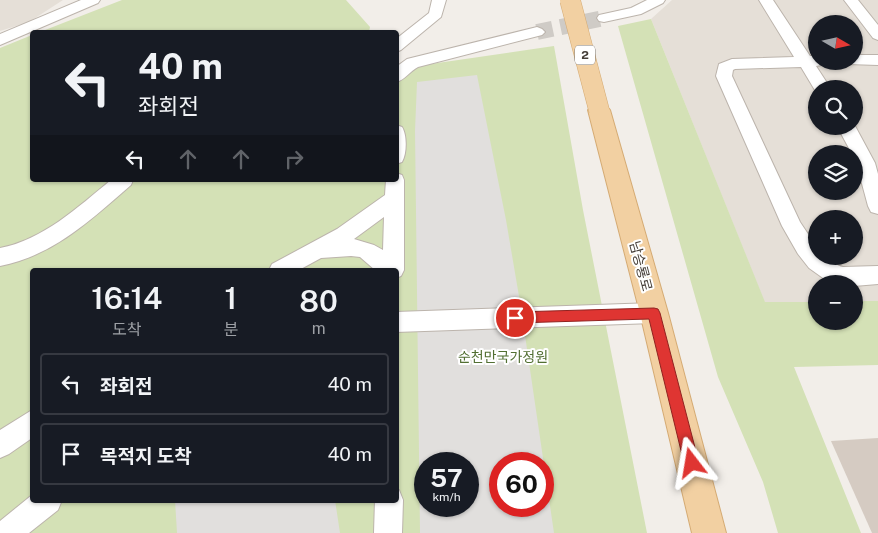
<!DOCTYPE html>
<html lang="ko">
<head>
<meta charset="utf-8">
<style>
  :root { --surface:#171b24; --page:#20242c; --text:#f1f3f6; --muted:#9ea1a6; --line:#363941 }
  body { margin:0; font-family:"Public Sans","Noto Sans KR",sans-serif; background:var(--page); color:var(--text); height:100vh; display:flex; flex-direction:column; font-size:19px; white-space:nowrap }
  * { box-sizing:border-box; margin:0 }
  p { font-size:16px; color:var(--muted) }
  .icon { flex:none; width:28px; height:28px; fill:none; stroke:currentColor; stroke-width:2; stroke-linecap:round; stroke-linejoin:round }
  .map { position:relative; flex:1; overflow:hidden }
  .panel { position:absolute; left:30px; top:268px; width:369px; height:235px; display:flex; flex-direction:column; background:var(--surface); border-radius:5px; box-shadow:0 1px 4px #0004 }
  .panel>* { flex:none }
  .hud { position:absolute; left:30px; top:30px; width:369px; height:152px; border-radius:5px; box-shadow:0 1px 4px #0004; background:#171b24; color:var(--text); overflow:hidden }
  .needle { width:32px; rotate:99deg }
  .buttons { position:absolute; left:808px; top:15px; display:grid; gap:10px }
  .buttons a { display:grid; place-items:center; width:55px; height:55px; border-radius:50%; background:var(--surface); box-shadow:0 1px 4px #0004; font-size:25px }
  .speed { position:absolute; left:414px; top:452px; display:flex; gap:10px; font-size:25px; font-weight:700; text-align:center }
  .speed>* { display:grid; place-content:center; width:65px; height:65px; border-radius:50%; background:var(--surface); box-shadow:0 1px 4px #0004; line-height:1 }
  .speed small { font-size:12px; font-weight:400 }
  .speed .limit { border:8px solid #d22; background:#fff; color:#111 }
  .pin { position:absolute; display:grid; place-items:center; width:42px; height:42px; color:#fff; margin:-21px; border:2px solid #fff; border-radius:50%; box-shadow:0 1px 5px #0007 }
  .me { position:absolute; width:55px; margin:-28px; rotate:346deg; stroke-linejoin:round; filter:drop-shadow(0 0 4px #0008) }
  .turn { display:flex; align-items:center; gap:18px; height:105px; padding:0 25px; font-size:22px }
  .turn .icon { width:65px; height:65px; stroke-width:2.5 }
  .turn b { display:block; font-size:35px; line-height:42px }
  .lanes { display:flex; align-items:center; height:48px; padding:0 25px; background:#0003; justify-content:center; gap:25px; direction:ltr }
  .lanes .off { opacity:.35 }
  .eta { display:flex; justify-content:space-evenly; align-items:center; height:85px; text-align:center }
  .eta b { font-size:30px; font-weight:600; line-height:35px }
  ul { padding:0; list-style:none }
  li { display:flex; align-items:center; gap:15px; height:62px; margin:0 10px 8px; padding:0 15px; border:2px solid var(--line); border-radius:5px }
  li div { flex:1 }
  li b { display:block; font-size:19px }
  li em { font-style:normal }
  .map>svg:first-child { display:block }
  .residential { fill:#e5dfd7; fill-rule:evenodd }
  .green { fill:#d4e1b6; fill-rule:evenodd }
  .parking { fill:#e1dfdd; fill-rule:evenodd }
  .building { fill:#d5cbc2 }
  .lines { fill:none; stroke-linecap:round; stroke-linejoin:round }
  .minor-tunnel { stroke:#cfcbc6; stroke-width:16; stroke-dasharray:16 8; stroke-linecap:butt }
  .minor-casing { stroke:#bcb4ac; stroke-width:2 }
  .major-casing { stroke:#d5ab74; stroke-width:2 }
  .minor { fill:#fff; fill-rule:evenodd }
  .major { fill:#f2d0a2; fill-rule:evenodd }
  .major-bridge-casing { stroke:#d5ab74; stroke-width:21; stroke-linecap:butt }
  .major-bridge { stroke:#f2d0a2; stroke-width:20 }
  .route { fill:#df3532; stroke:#912220 }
  .labels { text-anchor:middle; stroke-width:4; stroke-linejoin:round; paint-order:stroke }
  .shield { fill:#fff; stroke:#7d7874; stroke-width:1 }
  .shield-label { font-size:12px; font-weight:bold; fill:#453e38 }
  .street-label { font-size:14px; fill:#453e38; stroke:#fff }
  .park-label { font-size:14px; fill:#526f32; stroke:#fff }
</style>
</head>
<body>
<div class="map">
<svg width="878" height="533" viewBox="0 0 878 533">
  <rect width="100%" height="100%" fill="#f2eee9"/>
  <path class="residential" d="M0 0H63L29 22 0 31Z
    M672 0H878V301H854V284H816V302L765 303 651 19ZM816 24H854V61H816ZM816 89H854V126H816ZM816 154H854V191H816ZM816 219H854V256H816Z"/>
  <path class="green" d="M122 0H346L370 27 369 32H40Z
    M651 19 765 302H816V321H854V301H878V365L794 367 861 533H778L763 482 718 377 618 26Z
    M32 35V180H396V69L554 46 583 210 647 533H0V48ZM32 270H396V500H32ZM425 464H468V506H425ZM500 464H542V506H500Z"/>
  <path class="parking" d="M477 75 506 220 521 308 554 533H420L415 131 417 82ZM425 464H468V506H425ZM500 464H542V506H500Z
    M175 500H335L340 533H177Z"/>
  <path class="building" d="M878 438V533H872L831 441Z"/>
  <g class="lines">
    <path class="minor-tunnel" d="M537 32 604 18"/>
    <defs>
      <path id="minor" d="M81 0H100L98 3 0 45V34Z
        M432 0H446L441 17 401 50 396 52V39L429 13Z
        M647 0H665L663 3 641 14 604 22 599 21 597 18 599 15 631 8Z
        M759 0H773L810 56H816V61H824L822 65 816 66 831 89H816V92L801 67 735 69 733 70 732 76 800 222 816 246V256C829 256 831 264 843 267L878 266V284L854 286V284H836L823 278 809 268 798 254 782 226 716 76 719 64 732 59 794 57Z
        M844 0H858L878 25V40L873 38Z
        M537 27 542 29 545 32 542 35 418 67C410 71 405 80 396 82V67L407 59Z
        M854 55H878V65L848 64 847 61H854Z
        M854 124 875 163 878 174V214L871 212 868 206 854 154H852L837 126H854Z
        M396 125 402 127C407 135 407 153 402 162L396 164Z
        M396 173 402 175 404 180V270L401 276 396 278V270H375L360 257 351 256 321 258 299 270H269L272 264 337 229 385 195 386 180H396ZM384 217 383 250 374 245 354 239Z
        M111 180H133L131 185C92 219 53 256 0 266V248C43 240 78 207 111 180Z
        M654 303 662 306 665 313 662 320 654 323 396 332V312Z
        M32 410V438L9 454 0 458V430Z
        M396 489 399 490 403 500 402 533H374L375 500H396Z
        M32 495V500H62L58 510 29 533H0V521Z"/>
      <path id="major" d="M599 103 606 105 610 110 668 313 726 533H692L640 313 588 110 592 105Z"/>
    </defs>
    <use href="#minor" class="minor-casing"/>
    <use href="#major" class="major-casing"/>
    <use href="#minor" class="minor"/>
    <use href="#major" class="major"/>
    <defs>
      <path id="major-bridge" d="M570 0 599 110"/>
    </defs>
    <use href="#major-bridge" class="major-bridge-casing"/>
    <use href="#major-bridge" class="major-bridge"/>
  </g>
  <path class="route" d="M654 308 658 309 660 313 699 463 696 468 692 470 687 468 684 463 649 319 515 323 511 322 509 318 511 314 515 312Z"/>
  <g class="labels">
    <rect class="shield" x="575" y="45.5" width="20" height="19" rx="4"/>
    <g class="shield-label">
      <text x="585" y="59">2</text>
    </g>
    <g class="street-label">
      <text transform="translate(641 266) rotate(75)" y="5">남승룡로</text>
    </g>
    <g class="park-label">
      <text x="503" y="362">순천만국가정원</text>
    </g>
  </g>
</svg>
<div class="buttons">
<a><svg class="needle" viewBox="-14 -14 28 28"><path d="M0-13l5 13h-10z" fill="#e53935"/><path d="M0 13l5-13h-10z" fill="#9ea1a6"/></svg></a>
<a><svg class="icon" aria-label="search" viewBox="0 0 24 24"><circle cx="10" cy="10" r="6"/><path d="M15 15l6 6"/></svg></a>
<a><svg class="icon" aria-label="layers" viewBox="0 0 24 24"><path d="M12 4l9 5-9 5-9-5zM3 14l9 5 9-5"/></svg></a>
<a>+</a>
<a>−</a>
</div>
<div class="speed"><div>57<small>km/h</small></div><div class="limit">60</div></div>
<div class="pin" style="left:515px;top:318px;background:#d93025"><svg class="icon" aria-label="arrive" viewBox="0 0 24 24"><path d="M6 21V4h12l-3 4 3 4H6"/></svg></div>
<svg class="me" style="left:692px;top:463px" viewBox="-20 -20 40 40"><path d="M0-17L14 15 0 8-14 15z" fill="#df3532" stroke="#fff" stroke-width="4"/></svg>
<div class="hud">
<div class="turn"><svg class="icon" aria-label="left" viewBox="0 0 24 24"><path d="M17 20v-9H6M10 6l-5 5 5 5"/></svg><div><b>40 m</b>좌회전</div></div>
<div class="lanes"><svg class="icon" aria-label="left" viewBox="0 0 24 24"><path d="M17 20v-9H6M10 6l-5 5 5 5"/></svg><svg class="icon off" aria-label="ahead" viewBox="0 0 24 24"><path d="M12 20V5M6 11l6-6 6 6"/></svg><svg class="icon off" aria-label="ahead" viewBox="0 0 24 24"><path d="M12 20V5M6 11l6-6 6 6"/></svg><svg class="icon off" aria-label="right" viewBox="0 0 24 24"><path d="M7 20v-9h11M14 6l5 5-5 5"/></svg></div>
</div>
<section class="panel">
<div class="eta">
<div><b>16:14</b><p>도착</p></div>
<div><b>1</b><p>분</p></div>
<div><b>80</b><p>m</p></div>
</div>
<ul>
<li><svg class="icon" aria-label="left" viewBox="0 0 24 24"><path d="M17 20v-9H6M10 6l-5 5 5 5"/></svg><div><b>좌회전</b></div><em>40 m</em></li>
<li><svg class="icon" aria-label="arrive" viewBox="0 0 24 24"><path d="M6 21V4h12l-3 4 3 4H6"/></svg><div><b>목적지 도착</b></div><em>40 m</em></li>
</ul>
</section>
</div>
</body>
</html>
